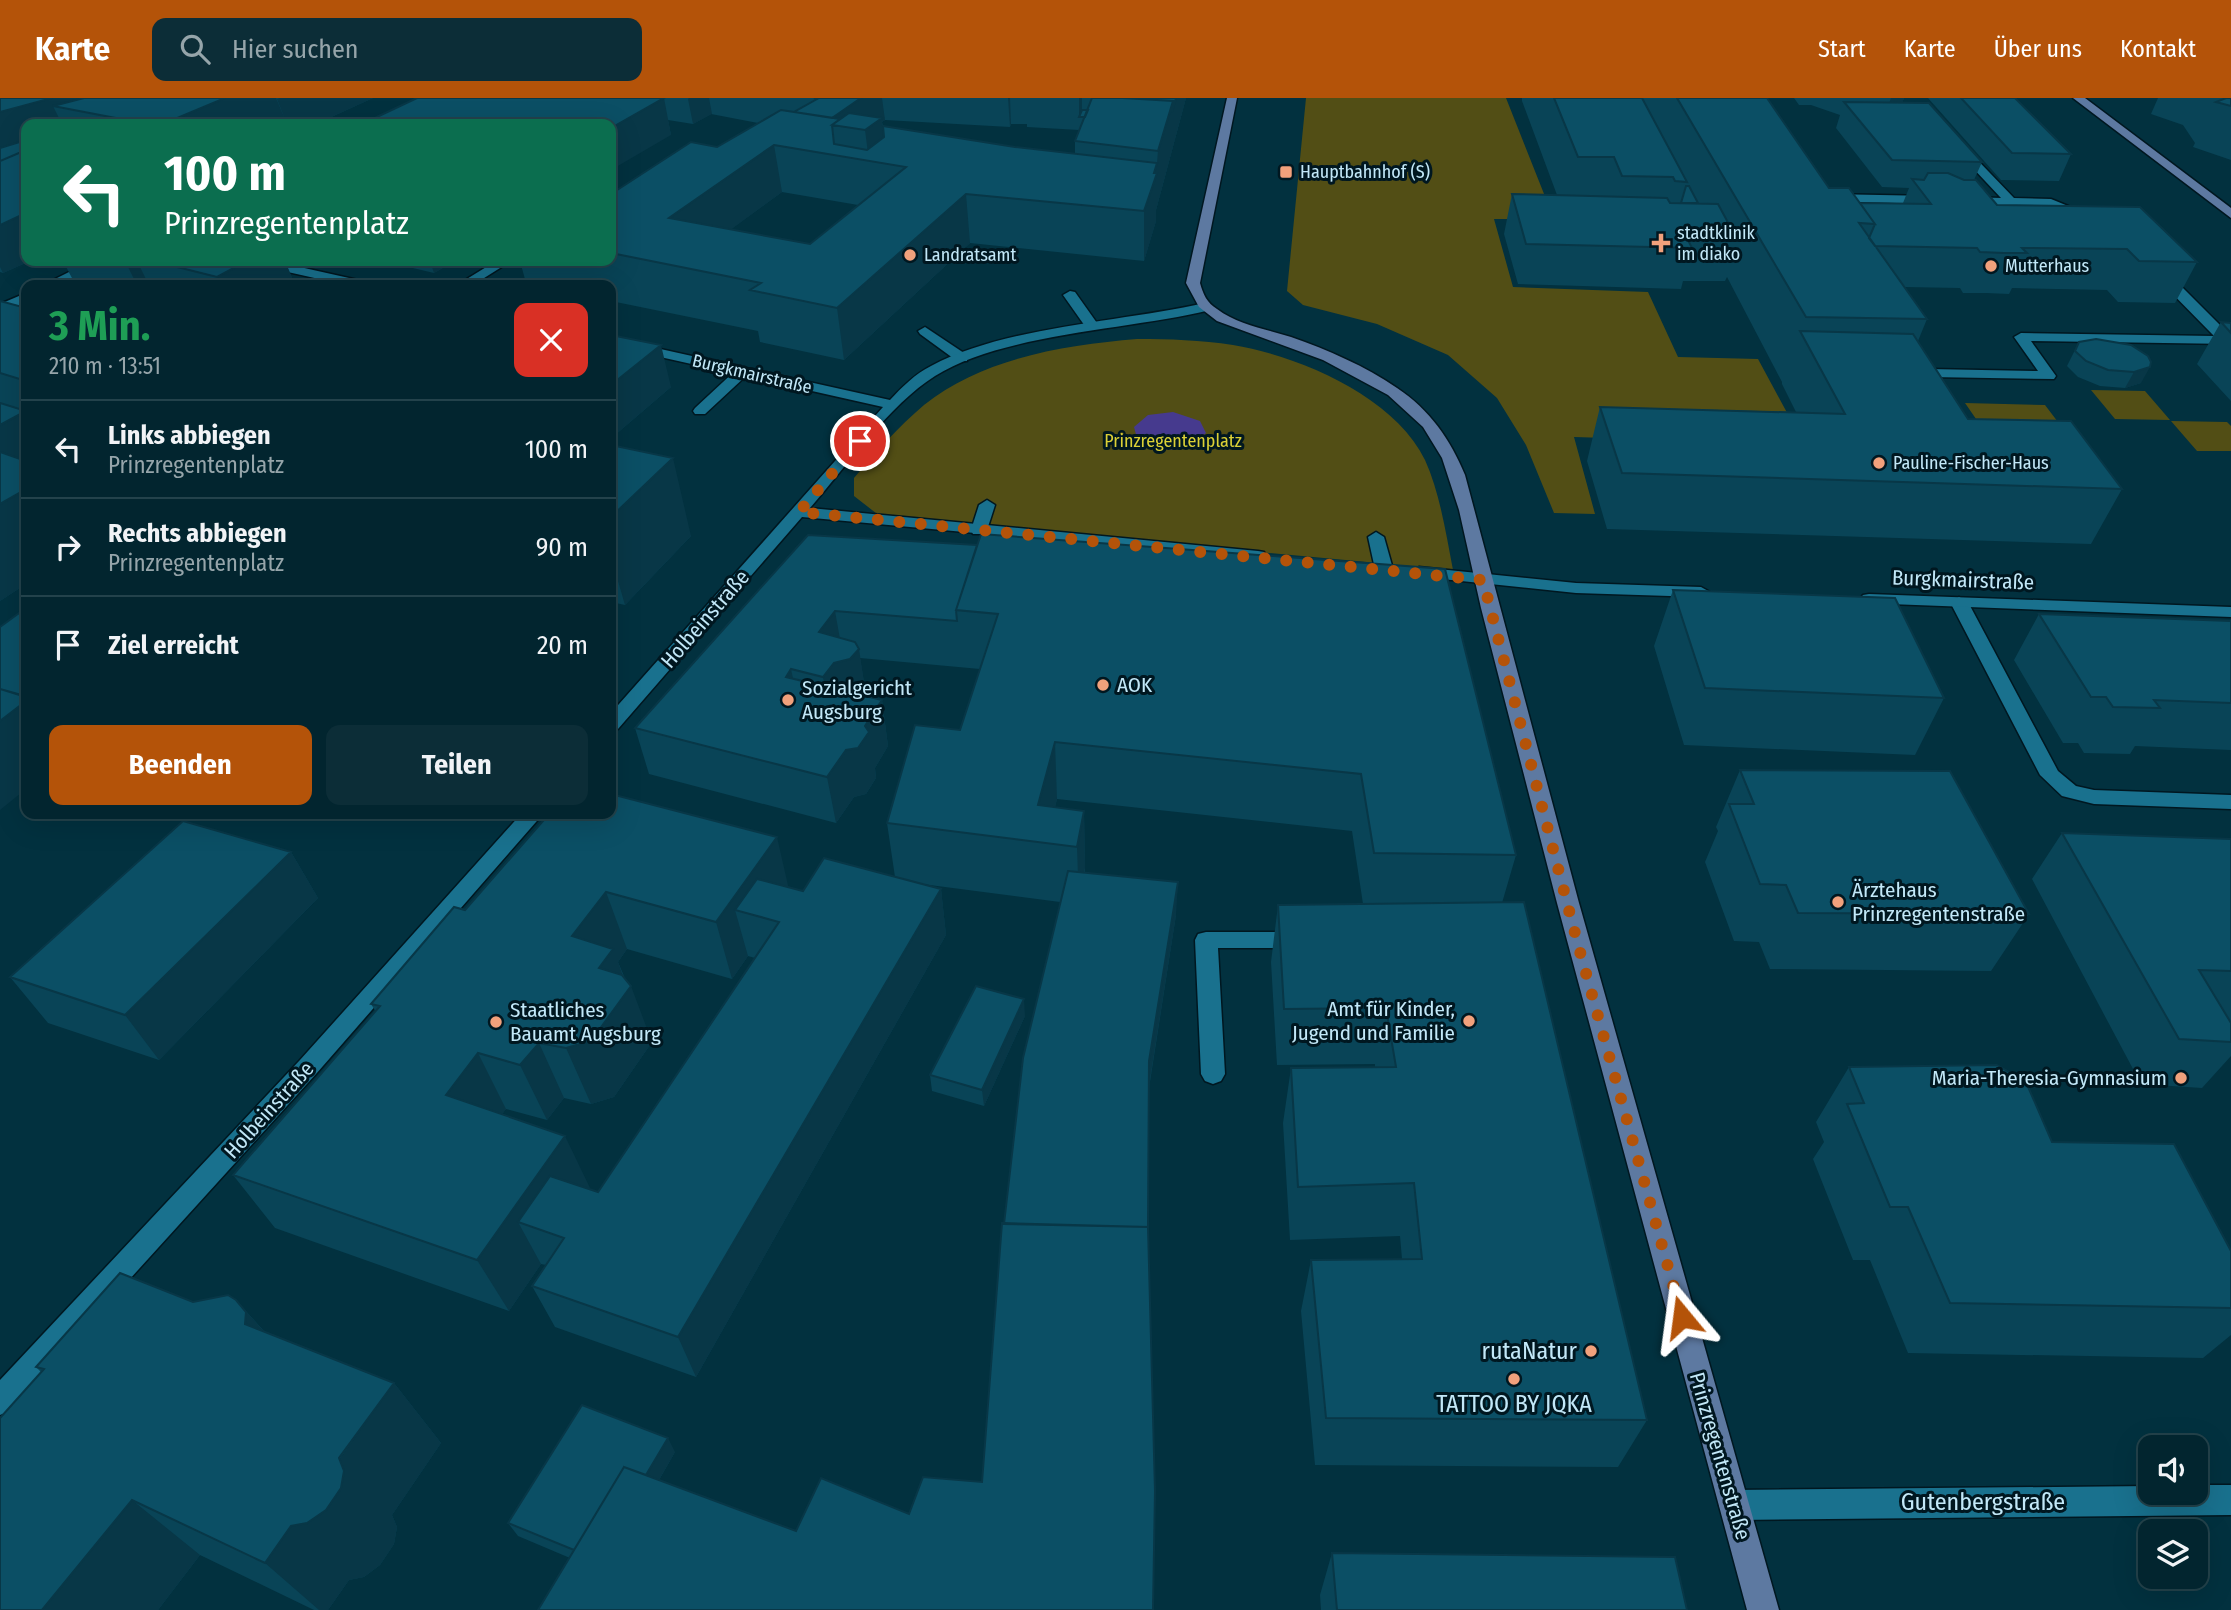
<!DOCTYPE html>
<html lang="de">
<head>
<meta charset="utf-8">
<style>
  :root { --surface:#02252f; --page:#0c2d37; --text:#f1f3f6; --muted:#96a5aa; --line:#23424b; --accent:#b45309 }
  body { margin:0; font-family:"Fira Sans Condensed",sans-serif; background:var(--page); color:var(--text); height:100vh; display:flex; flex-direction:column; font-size:26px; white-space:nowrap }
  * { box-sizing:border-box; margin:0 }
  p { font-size:23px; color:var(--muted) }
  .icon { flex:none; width:38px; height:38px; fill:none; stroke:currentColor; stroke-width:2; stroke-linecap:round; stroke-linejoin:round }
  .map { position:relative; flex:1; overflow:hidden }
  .drawer { position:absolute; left:21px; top:182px; width:595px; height:539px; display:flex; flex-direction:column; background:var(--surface); border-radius:14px; box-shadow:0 7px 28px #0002,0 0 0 2px var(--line) }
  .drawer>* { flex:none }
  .top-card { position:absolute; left:21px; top:21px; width:595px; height:147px; border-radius:14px; box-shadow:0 7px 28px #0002,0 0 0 2px var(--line); background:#0b6e4f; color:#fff; overflow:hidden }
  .tools { position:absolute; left:2138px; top:1337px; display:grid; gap:14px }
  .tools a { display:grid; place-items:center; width:70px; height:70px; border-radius:14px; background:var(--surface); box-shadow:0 7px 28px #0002,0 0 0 2px var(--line); font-size:35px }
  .pin { position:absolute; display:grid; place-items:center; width:60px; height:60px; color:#fff; margin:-30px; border:4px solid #fff; border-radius:50%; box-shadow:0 2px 7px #0007 }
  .me { position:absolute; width:77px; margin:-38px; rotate:344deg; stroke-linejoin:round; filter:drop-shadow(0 0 5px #0008) }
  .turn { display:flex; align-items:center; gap:24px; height:147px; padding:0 28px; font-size:32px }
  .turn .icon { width:91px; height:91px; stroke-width:2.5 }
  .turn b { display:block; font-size:49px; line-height:60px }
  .round { display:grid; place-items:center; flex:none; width:74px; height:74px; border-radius:14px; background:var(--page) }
  .headline { display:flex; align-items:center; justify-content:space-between; height:119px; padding:0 28px }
  h1 { font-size:42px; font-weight:700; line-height:52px; color:#1e9e55 }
  .action { display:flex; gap:14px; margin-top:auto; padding:14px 28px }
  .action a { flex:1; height:80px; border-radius:14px; background:var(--accent); color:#fff; font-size:28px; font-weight:700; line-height:80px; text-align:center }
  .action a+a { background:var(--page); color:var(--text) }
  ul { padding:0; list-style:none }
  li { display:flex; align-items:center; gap:21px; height:98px; padding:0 28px; border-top:2px solid var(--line) }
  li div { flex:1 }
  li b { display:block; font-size:26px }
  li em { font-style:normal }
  header { display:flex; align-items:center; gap:42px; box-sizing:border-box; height:98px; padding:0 35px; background:var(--accent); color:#fff }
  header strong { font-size:33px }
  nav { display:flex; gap:38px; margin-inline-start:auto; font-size:24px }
  .search { width:490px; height:63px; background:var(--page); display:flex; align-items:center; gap:18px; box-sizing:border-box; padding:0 24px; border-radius:14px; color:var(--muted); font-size:26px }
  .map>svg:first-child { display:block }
  .green { fill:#524e15 }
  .water { fill:#463a8e }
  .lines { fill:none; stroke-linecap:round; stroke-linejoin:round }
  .lane-casing { stroke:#001720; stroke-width:3 }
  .street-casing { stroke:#001720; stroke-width:3 }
  .secondary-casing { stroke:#001720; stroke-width:3 }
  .lane { fill:#19718e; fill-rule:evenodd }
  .street { fill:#19718e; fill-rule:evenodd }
  .secondary { fill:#5d79a1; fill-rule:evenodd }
  .wall { fill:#094457; fill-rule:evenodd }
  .shaded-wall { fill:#083747 }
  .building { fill:#0b4f65; stroke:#083747; stroke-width:2; fill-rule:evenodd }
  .route { stroke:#b45309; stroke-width:12; stroke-dasharray:0 21.6 }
  .poi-dot { fill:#f1a17c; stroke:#001720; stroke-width:2.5 }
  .labels { text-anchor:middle; stroke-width:6; stroke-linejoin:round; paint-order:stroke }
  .far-poi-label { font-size:18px; fill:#c2e8f8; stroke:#001720; text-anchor:start }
  .far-street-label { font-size:18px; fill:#c2e8f8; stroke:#001720 }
  .far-park-label { font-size:18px; fill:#dbd136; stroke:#001720 }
  .street-label { font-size:21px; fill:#c2e8f8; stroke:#001720 }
  .poi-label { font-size:21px; fill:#c2e8f8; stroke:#001720; text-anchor:start }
  .near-poi-label { font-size:24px; fill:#c2e8f8; stroke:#001720; text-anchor:end }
  .near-street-label { font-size:24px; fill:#c2e8f8; stroke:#001720 }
</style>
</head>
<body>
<header>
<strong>Karte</strong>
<div class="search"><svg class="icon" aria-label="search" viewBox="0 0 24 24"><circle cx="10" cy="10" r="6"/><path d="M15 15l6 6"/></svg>Hier suchen</div>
<nav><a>Start</a><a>Karte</a><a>Über uns</a><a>Kontakt</a></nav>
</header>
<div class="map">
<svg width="2231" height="1512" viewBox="0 0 2231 1512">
  <rect width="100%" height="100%" fill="#02313f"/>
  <path class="green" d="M1306 0H1506L1554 121H1494L1513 189 1648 194 1678 259 1758 261 1804 346 1574 339 1595 416 1554 415 1526 347 1497 300 1448 257 1377 226 1303 207 1287 193Z
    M1137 241C1169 241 1201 242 1233 247 1299 258 1394 298 1425 362 1440 395 1446 436 1453 472L881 419 854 398V380C876 354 898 329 924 307 982 260 1065 247 1137 241Z
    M2091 292 2145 293 2170 322 2115 321Z
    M1965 305 2045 307 2077 349 1994 347Z
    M2171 323 2227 324 2231 328V353H2197Z"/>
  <path class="water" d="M1173 314 1200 323 1206 335C1182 357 1168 354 1138 344L1134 329 1148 317Z"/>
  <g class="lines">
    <defs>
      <path id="lane" d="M1959 46 1963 47 2014 100 2051 101 2090 117 2084 121 2050 109 1964 106 1962 103 1968 99 2001 100 1955 51 1953 49Z
        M1828 96 1932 98 1938 102 1932 106 1824 103V97Z
        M496 163H511L473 187H457Z
        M2161 172 2166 173 2231 238V246L2031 243 2056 278 2054 281 1929 279 1922 275 1929 271 2038 273 2014 239 2021 235 2214 238 2156 179V173Z
        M1070 193 1075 194 1097 225V231H1087L1063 197Z
        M925 229 967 257V263H957L920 236 918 233Z
        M742 270 747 271 749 274 747 277 705 316H695L693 313 695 310 737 271Z
        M987 402 995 407 987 432 985 436H973L971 432 979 407Z
        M1376 434 1384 439 1393 471 1390 475H1378L1375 471 1368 439Z
        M1959 499 1968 504 2058 673 2076 688 2094 692 2231 697V711L2094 706 2062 698 2040 677 1950 504Z
        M1206 834H1301L1309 836 1312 842 1309 848 1301 850H1218L1225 976 1221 983 1213 986 1205 983 1201 976 1195 842 1198 836Z"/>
      <path id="street" d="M91 163H107L60 187H43Z
        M251 163H273L367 184 369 187H346L252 166Z
        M26 195V204L0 215V206Z
        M1205 205 1212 209 1210 212C1130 232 1003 235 935 278 890 306 845 370 810 410L1258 453 1264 454 1266 458 1264 462 802 419 618 631 611 633V615L883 309 611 248V240L890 302C902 289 915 276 931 268 1006 228 1122 224 1205 205Z
        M1419 469 1576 485 1701 489 1710 494 1701 499 1576 495 1413 478 1410 474Z
        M1869 496 2231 509V519L1863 505 1860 501 1863 497Z
        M521 716H543L316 976 10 1313 0 1317V1282L300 962Z
        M2196 1387H2231V1417L1734 1422 1723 1418 1719 1407 1723 1396 1734 1392 2151 1388V1395H2196Z"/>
      <path id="secondary" d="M1227 0H1237L1200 185C1203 196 1207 205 1217 211 1238 227 1266 231 1291 239 1328 252 1365 268 1397 290 1430 312 1450 341 1465 377L1579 805 1779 1512H1747L1557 805 1481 510 1459 412 1442 360 1423 329 1388 297 1323 262 1217 223 1199 209 1186 185Z
        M2073 0H2085L2231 110V120Z"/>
    </defs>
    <use href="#lane" class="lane-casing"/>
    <use href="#street" class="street-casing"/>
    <use href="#secondary" class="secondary-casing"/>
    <use href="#lane" class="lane"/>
    <use href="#street" class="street"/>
    <use href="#secondary" class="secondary"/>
  </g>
  <path class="wall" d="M0 0H373L316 26H26V163H30L3 175 0 174Z
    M417 0H1186L1156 112V123L1144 163 970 145 844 262 760 244 758 233 611 203V187H535L526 185 520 163H611V96L717 49 758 25 711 16 693 26 668 22 671 37ZM885 22 1010 29 1011 26H1027V29L1079 32 1075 43V56L1015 49 883 28 882 24ZM782 94 858 107 810 146 731 131Z
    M1522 0H1767L1829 90 1860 105H1903L1909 90 1882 89 1836 30 1840 17 1811 7H1799L1794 0H1904L1902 5 1982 64 1974 82 1997 107 2197 164 2175 205 2118 204 2107 192 2012 190 2009 196 1986 195H1963L1960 190 1904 189 1927 221 1918 243 1968 321 2122 391 2091 446 1607 431 1587 363 1600 309 1796 314 1782 286V284L1727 179 1725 183H1683L1681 191 1518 186 1504 136 1512 96 1557 97 1522 3Z
    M1928 0H2015L2071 56 2059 83 2001 82Z
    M2158 0H2231V62L2193 49 2195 45 2183 27 2151 16Z
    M63 163H285L295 187H62L73 182Z
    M383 163H455L434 175Z
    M0 203 20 208 26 205V486L0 503Z
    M2221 224 2231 225V303L2197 266Z
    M611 237 671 289 615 337 611 336Z
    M2079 244 2131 247 2141 285 2125 290 2100 288 2078 279 2067 268Z
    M611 347 691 438 625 507 611 504Z
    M808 437 977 447 1516 757 1502 805 1647 1322 1618 1369 1315 1367 1301 1213 1311 1162 1402 1161 1400 1138 1290 1142 1283 1025 1291 970H1375V966L1277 967 1271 864 1278 807 1363 806 1352 733 1057 701 1055 709 1084 713 1085 770V775L1176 817 1149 990 1148 1129 1153 1512 570 1460 518 1438 508 1425 675 1354 659 1382 796 1433 909 1416 982 1384 1004 1126 1060 804 922 786 941 791 946 837 696 1279 555 1229 532 1188 546 1167 541 1166 509 1213 275 1130 233 1077 376 914 371 906 465 812 549 716 803 793 895 779 887 725 960 632 980 571 860 560 866 597 865 598 882 602 888 648 875 670 876 680 866 696 854 699 836 725 649 676 635 630ZM627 851 732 881 748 858 755 860 598 1094 591 1092 502 1016 506 1011 547 1022 564 1000 591 1006 614 999 652 944 618 864Z
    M1673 492 1944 600 1915 657 1684 647 1654 548Z
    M2039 516 2231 523V652L2135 648 2130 656 2084 655 2078 645H2063L2014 562Z
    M1740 672 2029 816 1991 873 1770 871 1759 844 1734 843 1705 764 1718 733 1716 729Z
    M2062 735 2231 741V958L2202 990 2141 986 2032 781Z
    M291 754 318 800 159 962 48 925 10 879Z
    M1025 918 984 1008 932 993 930 977Z
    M1849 969 2052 1044 2231 1153V1237L2203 1260 1908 1255 1870 1162H1853L1813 1061 1824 1044 1816 1024Z
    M236 1202 264 1233 394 1285 441 1345 392 1417 397 1429 394 1446 380 1467 364 1479 349 1482 328 1512H314L200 1457 158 1512H0L41 1274 36 1269 193 1204Z
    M1332 1455 1687 1512H1321L1320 1497Z"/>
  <path class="shaded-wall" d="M30 0H92L53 8 62 26H26V98L0 110V14Z
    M225 0H276L287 26H163Z
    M280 0H373L316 26H287L277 1Z
    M664 0 671 37 611 72V30Z
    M689 0H709L712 16 693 26 688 1Z
    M861 0H882L885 22 882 24 887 66 869 63 865 32 822 26Z
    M1008 0H1010L1011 26 1010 29Z
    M1079 0H1082V19H1079Z
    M1176 0H1186L1156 112V123L1144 163V113L1157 65 1158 53 1173 3Z
    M1891 0H1904L1900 11 1884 20Z
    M774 47 782 94 680 169 669 120Z
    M966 96 970 145 844 262 837 210Z
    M26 115V163H30L3 175 0 169V127Z
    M125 163H137L149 187H137Z
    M247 163H285L295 187H220L217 179Z
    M430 163H455L434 175Z
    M661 247 671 289 615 337 611 322V287Z
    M2150 269 2141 285 2125 290 2134 274Z
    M26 313V370L0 385V327Z
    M673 360 691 438 625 507 611 459V419Z
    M26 391V486L0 503V406Z
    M835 513 843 558 859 551 866 597 858 607 831 625 823 579 819 534Z
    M791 571 801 618 786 579Z
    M26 598V691L0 712V623Z
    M882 602 888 648 875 670 876 680 866 696 854 699 836 725 827 679 865 628Z
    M1055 644 1057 701 1046 745 1038 707Z
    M1084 713 1085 770 1079 806 1077 749Z
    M777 739 790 796 735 812 748 858 732 881 716 824Z
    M291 754 318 800 159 962 125 917Z
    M1178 784 1176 817 1148 994 1149 963Z
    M941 791 946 837 696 1279 678 1239Z
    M606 794 627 851 618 864 628 892 631 888 652 944 614 999 591 1006 566 950 572 838Z
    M1024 901 1025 918 984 1008 982 992Z
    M539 945 564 1000 547 1022 520 967Z
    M478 955 506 1011 477 1051 446 997Z
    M565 1038 591 1092 518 1124 541 1166 509 1213 477 1162Z
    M236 1202 292 1265 245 1226Z
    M394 1285 441 1345 392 1417 397 1429 394 1446 380 1467 364 1479 349 1482 328 1512H319L265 1465Z
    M668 1340 675 1354 606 1474 597 1462Z
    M132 1402 200 1457 158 1512H42Z"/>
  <path class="building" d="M0 0H52L0 14Z
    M84 0H225L163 26H147L53 8Z
    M417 0H664L611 30V26H362Z
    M814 0H861L832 20 794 14 817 1Z
    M1092 0H1123L1173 3 1158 53 1075 43Z
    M1123 0H1176L1172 14 1173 3Z
    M1554 0H1642L1687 84 1675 83 1673 79 1622 78 1614 59H1578Z
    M1677 0H1767L1829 90H1849L1875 126 1859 125 1927 221 1806 219Z
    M1961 0H2015L2071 56 2012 55Z
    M2226 0H2231V8L2216 4Z
    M1844 4 1929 5 1982 64 1892 62Z
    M781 12 840 21 832 27 834 46 867 52 884 39 883 28 1015 49 1157 65 1154 75H1157L1144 113 966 96 837 210 750 192 761 185 611 155V96L691 44 717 49ZM774 47 906 69 810 146 669 120Z
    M1082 12H1088L1085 19H1079Z
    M849 15 882 20 865 32 832 27Z
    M26 42V52L0 63V50Z
    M26 52V115L0 127V63Z
    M1928 75H1948L1964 82H1976L1997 107 2140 109 2197 164 2139 163 2127 151 2022 150 2027 155H2004L1980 154 1977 150 1875 148 1869 140 1875 126 1860 105 1931 106 1912 81 1924 82Z
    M1686 88H1689L1698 105H1681Z
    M1512 96 1667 100 1670 105 1718 106 1738 143 1688 142 1692 150 1526 146Z
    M153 163H247L217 179Z
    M75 181 100 187H62Z
    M0 203 26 210V283L0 275Z
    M2221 224 2231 225V235Z
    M1800 233 1913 236 1968 321 2071 323 2122 391 1622 375 1600 309 1845 316Z
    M611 237 661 247 611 287Z
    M2096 241 2131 247 2148 258 2151 264 2150 269 2134 274 2108 272 2086 263 2075 253 2079 244Z
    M0 305 26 313 0 327Z
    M611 347 673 360 611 419Z
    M0 354 26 363V391L0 406Z
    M981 436 1445 471 1516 757 1374 755 1361 676 1055 644 1038 707 1084 713 1077 749 887 725 915 627 960 632 998 516 956 512Z
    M808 437 977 447 956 512 957 523 835 513 819 534 855 544 859 551 850 561 834 565 823 579 791 571 786 579 882 602 865 628 869 634 858 650 846 652 827 679 635 630Z
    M1673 492 1895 500 1944 600 1705 590Z
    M26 510V598H25L0 591V529Z
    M2039 516 2231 523V605L2154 602 2160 610 2113 609 2106 599H2091Z
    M0 591 26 599V603L0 623Z
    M1740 672 1950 673 2029 816 1798 815 1786 787 1760 786 1729 706H1754Z
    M611 696 777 739 716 824 606 794 572 838 613 851 599 870 622 877 631 888 591 943 566 950 539 945 520 967 478 955 446 997 565 1038 477 1162 233 1077 380 908 371 906 454 809 465 812 549 716H611Z
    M183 723 291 754 125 917 10 879Z
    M2062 735 2231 741V873L2199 872 2231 925V944L2179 941Z
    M824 760 941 791 678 1239 532 1188 564 1140 518 1124 550 1078 598 1094 779 824 735 812 757 781 803 793Z
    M1068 773 1178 784 1149 963 1148 1129 1004 1126 1023 960Z
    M1524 804 1647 1322 1326 1320 1311 1162 1422 1161 1414 1085 1298 1089 1291 970 1396 969 1386 910 1284 911 1278 807Z
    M976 888 1024 901 982 992 930 977Z
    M1997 967 2026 984 2052 1044 2174 1046 2231 1153V1210L1950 1205 1908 1109H1890L1847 1006 1864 1005 1849 969Z
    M1002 1125 1148 1129 1155 1393 1153 1512H538L624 1369 796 1433 821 1380 909 1416 923 1379 982 1384Z
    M120 1175 193 1204 228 1197 236 1202 246 1214 245 1226 394 1285 339 1360 344 1373 341 1390 326 1412 307 1425 291 1428 265 1465 132 1402 42 1512H0V1320L44 1271 36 1269Z
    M582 1307 668 1340 646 1377 624 1369 574 1452 508 1425Z
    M1332 1455 1675 1459 1687 1512H1337Z"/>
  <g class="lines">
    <path class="route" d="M860 343 799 414 1483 482 1577 843 1682 1219"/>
  </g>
  <g class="poi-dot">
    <rect x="1279" y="67" width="14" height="14" rx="3.5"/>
    <path d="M1657.5 134.5h7v7h7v7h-7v7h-7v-7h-7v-7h7z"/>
    <circle cx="910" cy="157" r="7"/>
    <circle cx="1991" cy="168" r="7"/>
    <circle cx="1879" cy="365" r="7"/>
    <circle cx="1103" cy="587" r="7"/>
    <circle cx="788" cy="602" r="7"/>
    <circle cx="1838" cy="804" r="7"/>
    <circle cx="1469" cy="923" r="7"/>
    <circle cx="496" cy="924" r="7"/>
    <circle cx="2181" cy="980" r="7"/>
    <circle cx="1591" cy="1253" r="7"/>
    <circle cx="1514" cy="1281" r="7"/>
  </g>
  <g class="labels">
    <g class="far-poi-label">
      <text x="1300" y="80">Hauptbahnhof (S)</text>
      <text x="1677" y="141">stadtklinik<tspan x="1677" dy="21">im diako</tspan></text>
      <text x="924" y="163">Landratsamt</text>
      <text x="2005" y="174">Mutterhaus</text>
      <text x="1893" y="371">Pauline-Fischer-Haus</text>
    </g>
    <g class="far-street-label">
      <text transform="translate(752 276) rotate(13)" y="6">Burgkmairstraße</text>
    </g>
    <g class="far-park-label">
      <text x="1173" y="349">Prinzregentenplatz</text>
    </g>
    <g class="street-label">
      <text transform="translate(1963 482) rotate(2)" y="7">Burgkmairstraße</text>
      <text transform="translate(705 521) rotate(-49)" y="7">Holbeinstraße</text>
      <text transform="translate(269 1012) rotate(-48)" y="7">Holbeinstraße</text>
      <text transform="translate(1720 1358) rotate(74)" y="7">Prinzregentenstraße</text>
    </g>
    <g class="poi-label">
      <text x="1117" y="594">AOK</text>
      <text x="802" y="597">Sozialgericht<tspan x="802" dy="24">Augsburg</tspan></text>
      <text x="1852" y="799">Ärztehaus<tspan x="1852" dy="24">Prinzregentenstraße</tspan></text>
      <text x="1455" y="918" text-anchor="end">Amt für Kinder,<tspan x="1455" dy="24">Jugend und Familie</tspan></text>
      <text x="510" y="919">Staatliches<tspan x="510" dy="24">Bauamt Augsburg</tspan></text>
      <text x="2167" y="987" text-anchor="end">Maria-Theresia-Gymnasium</text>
    </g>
    <g class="near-poi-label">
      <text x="1577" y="1261">rutaNatur</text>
      <text x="1514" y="1314" text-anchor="middle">TATTOO BY JQKA</text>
    </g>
    <g class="near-street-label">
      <text x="1983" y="1412">Gutenbergstraße</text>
    </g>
  </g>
</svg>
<div class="tools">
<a><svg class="icon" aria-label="sound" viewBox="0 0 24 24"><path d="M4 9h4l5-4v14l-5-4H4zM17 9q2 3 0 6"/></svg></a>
<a><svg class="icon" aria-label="layers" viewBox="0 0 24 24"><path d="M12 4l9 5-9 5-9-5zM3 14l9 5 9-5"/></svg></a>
</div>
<div class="pin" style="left:860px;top:343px;background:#d93025"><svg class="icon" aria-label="arrive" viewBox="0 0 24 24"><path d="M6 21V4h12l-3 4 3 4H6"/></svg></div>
<svg class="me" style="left:1682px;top:1219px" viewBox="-20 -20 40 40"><path d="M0-17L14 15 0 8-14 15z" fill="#b45309" stroke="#fff" stroke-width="4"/></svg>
<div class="top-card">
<div class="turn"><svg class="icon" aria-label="left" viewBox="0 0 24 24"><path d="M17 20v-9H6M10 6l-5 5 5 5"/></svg><div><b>100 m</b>Prinzregentenplatz</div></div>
</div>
<section class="drawer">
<div class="headline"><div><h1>3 Min.</h1><p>210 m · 13:51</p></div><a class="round" style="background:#d93025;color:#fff"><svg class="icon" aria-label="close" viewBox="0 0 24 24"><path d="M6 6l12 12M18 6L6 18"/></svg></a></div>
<ul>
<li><svg class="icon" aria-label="left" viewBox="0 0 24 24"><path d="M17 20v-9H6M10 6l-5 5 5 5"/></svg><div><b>Links abbiegen</b><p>Prinzregentenplatz</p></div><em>100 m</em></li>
<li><svg class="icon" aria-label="right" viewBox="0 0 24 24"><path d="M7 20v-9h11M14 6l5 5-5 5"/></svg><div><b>Rechts abbiegen</b><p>Prinzregentenplatz</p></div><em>90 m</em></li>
<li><svg class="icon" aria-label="arrive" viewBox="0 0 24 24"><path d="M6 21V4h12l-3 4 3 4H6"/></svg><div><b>Ziel erreicht</b></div><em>20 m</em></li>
</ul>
<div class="action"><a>Beenden</a><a>Teilen</a></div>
</section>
</div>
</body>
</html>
